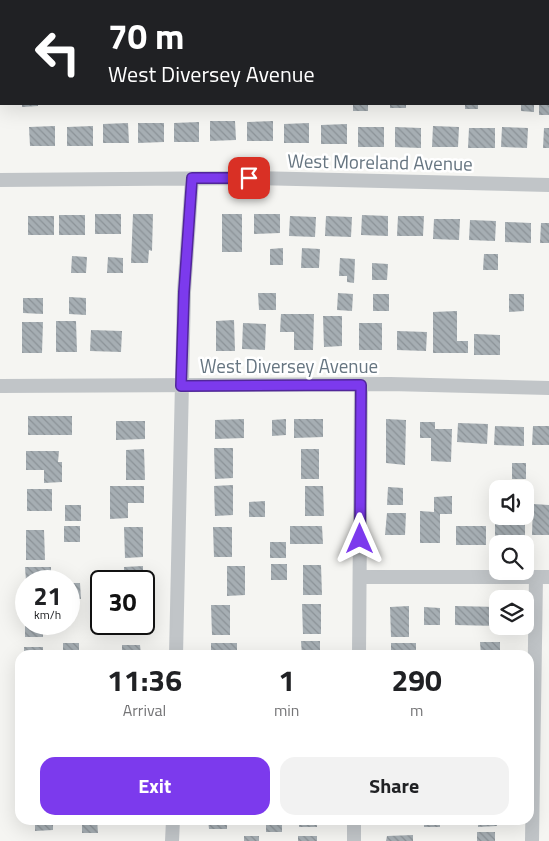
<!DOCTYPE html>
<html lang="en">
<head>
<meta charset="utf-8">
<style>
  :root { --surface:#fff; --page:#f2f2f2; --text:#202124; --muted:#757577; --accent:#7c3aed }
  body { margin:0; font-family:"Titillium Web",sans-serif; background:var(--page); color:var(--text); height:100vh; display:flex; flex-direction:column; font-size:19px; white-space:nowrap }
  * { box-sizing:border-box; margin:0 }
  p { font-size:16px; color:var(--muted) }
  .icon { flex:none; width:28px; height:28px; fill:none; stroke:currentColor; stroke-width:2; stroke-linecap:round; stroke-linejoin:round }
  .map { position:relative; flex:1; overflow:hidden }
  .details { position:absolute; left:15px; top:650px; width:519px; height:175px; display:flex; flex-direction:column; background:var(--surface); border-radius:15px; box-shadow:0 5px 20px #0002 }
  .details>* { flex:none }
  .guide { position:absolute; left:0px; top:0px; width:550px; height:105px; box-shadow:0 5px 20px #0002; background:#202124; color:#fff; overflow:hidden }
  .fabs { position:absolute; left:489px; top:480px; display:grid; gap:10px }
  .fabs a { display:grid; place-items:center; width:45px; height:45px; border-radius:10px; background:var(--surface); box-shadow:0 5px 20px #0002; font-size:25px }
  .speed { position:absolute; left:15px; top:570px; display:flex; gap:10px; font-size:25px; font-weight:700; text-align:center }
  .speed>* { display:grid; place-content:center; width:65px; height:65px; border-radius:50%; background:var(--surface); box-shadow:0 5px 20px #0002; line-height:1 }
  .speed small { font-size:12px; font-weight:400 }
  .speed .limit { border:2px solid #111; border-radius:8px; background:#fff; color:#111 }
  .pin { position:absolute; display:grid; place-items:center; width:42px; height:42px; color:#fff; margin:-21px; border-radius:10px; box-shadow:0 2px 8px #0006 }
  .me { position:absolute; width:55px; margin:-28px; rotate:0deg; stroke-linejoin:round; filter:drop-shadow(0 0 4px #0008) }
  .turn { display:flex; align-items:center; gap:18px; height:105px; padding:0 25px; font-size:22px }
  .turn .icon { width:65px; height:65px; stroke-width:2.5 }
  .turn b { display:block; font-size:35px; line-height:42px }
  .eta { display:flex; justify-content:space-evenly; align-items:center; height:85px; text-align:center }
  .eta b { font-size:30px; font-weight:700; line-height:35px }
  .button { display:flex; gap:10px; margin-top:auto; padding:10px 25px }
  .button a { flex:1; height:58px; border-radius:15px; background:var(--accent); color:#fff; font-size:20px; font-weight:700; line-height:58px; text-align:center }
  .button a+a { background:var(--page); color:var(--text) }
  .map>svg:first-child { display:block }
  .building { fill:url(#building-back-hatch) }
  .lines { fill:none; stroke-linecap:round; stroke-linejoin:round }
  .street { stroke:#c1c5c8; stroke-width:14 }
  .route-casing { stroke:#51269a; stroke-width:12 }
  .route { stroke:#7c3aed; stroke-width:9 }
  .labels { text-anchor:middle; stroke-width:5; stroke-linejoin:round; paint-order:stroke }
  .street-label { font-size:19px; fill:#667581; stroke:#fff }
</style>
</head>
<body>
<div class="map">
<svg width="549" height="841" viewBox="0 0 549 841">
  <defs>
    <pattern id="building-back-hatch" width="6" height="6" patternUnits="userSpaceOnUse" patternTransform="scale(1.25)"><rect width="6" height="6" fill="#a6aeb3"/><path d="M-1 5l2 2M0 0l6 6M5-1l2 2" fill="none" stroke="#8b9297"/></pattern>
  </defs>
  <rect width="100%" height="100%" fill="#f5f5f2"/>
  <path class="building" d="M22 104H38V106L22 107Z
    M353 104H368V111H353Z
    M390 104H406V108H390Z
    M465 104H478V109H465Z
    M521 104H534V112L521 111Z
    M539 104H549V115H539Z
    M210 121H235L236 140 210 141Z
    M273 121V141H247V122Z
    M199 122V142H174V123Z
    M128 123 129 143H103V124Z
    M138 123H164V142L138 143Z
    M309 123V143H284V124Z
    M347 124V144H321V125Z
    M55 126V146H30L29 127Z
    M93 126V146H67V127Z
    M433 126 459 127 458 147H432Z
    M358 127H384V147H358Z
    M395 127 421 128V148L395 147Z
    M502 127 528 128 527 148 501 147Z
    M469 128H495V148H468Z
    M544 128H549V148H543Z
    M95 214H121V234H95Z
    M133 214H153L152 251 149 250 148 263H131Z
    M222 214H242V252H222Z
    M254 214H280V233L254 234Z
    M59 215H85V235H59Z
    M362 215 388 216V236L361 235Z
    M28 216H54V235H28Z
    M290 216 316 217 315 237 289 236Z
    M326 216 352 217 351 237 325 236Z
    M398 216H424L423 236H397Z
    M434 219H460L459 240 433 239Z
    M470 220 496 221 495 241 469 240Z
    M505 222 531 223V243L505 242Z
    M541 223H549V243H540Z
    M283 248V265H270V249Z
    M302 248 320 249 319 268H301Z
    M484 254H498V270H483Z
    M72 256 87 257 86 273H71Z
    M108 257 123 258V273H107Z
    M340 258 355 259 354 283 347 282V276H339Z
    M372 263 388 264 387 280H372Z
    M258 293H276V310H259Z
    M338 293 353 294 352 311 337 310Z
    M373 294H389V311H373Z
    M509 294H524V311L509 312Z
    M69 297 86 298V315L69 314Z
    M23 298H43V314L23 313Z
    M457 311V341H468V353H433V312Z
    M281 314H314L313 350H294V332H280Z
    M323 316H342V346L324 347Z
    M234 320 235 351H216V321Z
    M56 321H76L77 352H56Z
    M22 322H43L42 353H22Z
    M243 323 266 324 265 350 242 349Z
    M359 323H382V350H359Z
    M91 330 122 331 121 352 90 351Z
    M397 331 427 332 426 351 397 350Z
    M474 334 500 335V355H474Z
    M28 416H72V435H28Z
    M244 419V438L215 439V420Z
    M286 419V435L272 436V420Z
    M294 419H323V437L294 438Z
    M386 419 406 420 405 465 386 463Z
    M116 421H145V439L116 440Z
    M420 422H435V429H452L451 462 431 461V438H420Z
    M458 423 488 424 487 444 457 442Z
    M495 426 524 427V446L494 445Z
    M533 426H549V445H532Z
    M214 448H233V478L215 479Z
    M144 449 145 480H126V450Z
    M301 449H319V479H301Z
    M26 451H59L58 462H62V482L44 483V470H26Z
    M512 463H526V479H512Z
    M233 485V515L215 516 214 486Z
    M110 486H144V503H128V518L110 519Z
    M305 486H323L324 516H305Z
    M493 486 507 487V489H498V502H492Z
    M388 487 403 488V505H387Z
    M27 489H52V511H27Z
    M452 496V514H440V543H420V511L434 512V497Z
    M265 501V517H249V502Z
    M533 504 549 505V535H532Z
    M65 505H81V521H65Z
    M387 513H406L405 535H385Z
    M495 523 525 524V543L495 542Z
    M64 526H80V542H64Z
    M290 526H322L323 544H290Z
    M456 526H486V545H456Z
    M124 527H143V557L125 558Z
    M213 527H232V557H214Z
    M26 530H44L45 560H26Z
    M270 542H286V558H270Z
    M271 564H287V580H271Z
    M303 565H321L322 595H303Z
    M143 566V581H124V567Z
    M227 566H245V595L227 596Z
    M25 567H51V581H26Z
    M69 583H80L81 599H69Z
    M302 604H321V634H303Z
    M211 605H230V635H212Z
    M409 606V637H391L390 607Z
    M455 606 498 607V626L455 625Z
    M424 607 440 608V625H424Z
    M25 624H43V637H25Z
    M123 624H142V635H123Z
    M301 641H320V655H302Z
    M480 642H500V655H481Z
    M63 643H79V655H63Z
    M211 643H237V655H211Z
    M391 643H416V655H391Z
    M122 645H140L141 655H122Z
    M24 647H43V655H24Z
    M35 820H53V830L35 831Z
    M82 820H97L98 833H82Z
    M112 820H135V823H112Z
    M208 820H227V829H209Z
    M266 820H282V832H266Z
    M299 820H317V827H299Z
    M388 820H406V825H388Z
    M424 820H440V827H424Z
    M478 820H497V826L478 827Z
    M477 832H495V841H477Z
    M413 835V841H386L387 836Z
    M244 836H259V841H244Z
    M298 836H317V841H298Z"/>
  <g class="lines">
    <path class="street" d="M0 180 249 178 549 185
      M0 386 390 384 549 388
      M360 577H549
      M176 655 184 292 192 179
      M359 655 361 385
      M172 841 173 820
      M354 841V820
      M532 841 536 577"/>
  </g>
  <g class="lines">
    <defs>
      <path id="route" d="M249 178H192L184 292 181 386 361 385 360 539"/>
    </defs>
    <use href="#route" class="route-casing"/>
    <use href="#route" class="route"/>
  </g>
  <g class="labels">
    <g class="street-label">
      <text transform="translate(380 162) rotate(1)" y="7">West Moreland Avenue</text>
      <text x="289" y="373">West Diversey Avenue</text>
    </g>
  </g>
</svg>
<div class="fabs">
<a><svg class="icon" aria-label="sound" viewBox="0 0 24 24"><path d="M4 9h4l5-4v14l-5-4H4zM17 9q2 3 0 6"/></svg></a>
<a><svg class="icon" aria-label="search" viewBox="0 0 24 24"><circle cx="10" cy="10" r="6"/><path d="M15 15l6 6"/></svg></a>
<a><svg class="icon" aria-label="layers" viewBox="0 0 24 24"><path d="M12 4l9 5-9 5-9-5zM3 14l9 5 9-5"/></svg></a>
</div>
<div class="speed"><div>21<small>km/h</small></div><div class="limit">30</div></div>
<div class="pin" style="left:249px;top:178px;background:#d93025"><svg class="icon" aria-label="arrive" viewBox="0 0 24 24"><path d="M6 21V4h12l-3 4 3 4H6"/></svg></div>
<svg class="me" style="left:360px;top:539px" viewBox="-20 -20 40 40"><path d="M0-17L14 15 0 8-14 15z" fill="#7c3aed" stroke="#fff" stroke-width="4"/></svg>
<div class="guide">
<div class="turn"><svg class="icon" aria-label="left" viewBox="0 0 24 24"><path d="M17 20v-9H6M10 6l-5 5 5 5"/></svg><div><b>70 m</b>West Diversey Avenue</div></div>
</div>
<section class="details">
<div class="eta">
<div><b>11:36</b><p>Arrival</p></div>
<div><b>1</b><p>min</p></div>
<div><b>290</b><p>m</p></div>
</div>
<div class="button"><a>Exit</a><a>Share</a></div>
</section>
</div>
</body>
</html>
